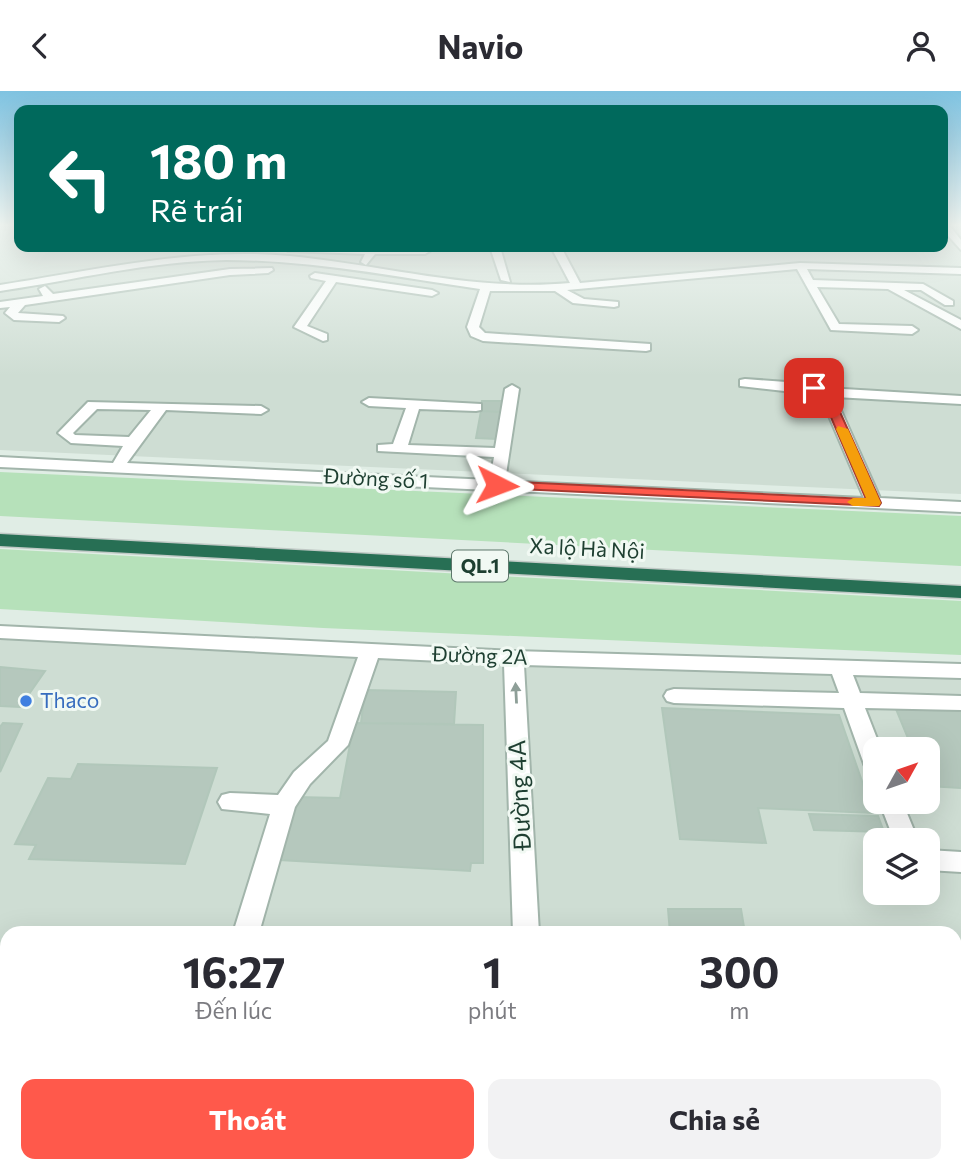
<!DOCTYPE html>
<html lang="vi">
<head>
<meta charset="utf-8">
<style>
  :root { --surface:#fff; --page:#f2f2f3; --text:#2b2b33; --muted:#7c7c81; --accent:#ff594b }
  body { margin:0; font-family:Commissioner,sans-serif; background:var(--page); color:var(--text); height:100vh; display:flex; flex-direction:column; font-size:26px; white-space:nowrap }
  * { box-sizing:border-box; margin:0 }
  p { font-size:23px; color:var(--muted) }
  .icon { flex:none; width:38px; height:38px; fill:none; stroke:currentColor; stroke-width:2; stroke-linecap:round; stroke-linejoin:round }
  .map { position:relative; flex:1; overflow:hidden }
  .details { position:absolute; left:0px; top:835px; width:962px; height:247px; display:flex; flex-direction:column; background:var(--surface); border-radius:21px 21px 0 0; box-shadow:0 7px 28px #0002 }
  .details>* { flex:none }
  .guide { position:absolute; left:14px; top:14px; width:934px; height:147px; border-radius:14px; box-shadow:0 7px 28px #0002; background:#00695c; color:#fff; overflow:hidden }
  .needle { width:46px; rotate:50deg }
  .fabs { position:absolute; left:863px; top:646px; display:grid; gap:14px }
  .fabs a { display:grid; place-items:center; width:77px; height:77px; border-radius:14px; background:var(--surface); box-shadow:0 7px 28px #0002; font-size:35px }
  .pin { position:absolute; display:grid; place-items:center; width:60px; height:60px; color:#fff; margin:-30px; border-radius:14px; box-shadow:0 4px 10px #0006 }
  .me { position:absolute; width:77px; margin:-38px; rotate:93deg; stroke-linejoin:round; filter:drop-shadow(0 0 5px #0008) }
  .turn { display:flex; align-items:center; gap:24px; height:147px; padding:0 21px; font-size:32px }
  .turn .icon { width:91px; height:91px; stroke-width:2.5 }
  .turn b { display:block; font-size:49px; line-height:60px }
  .eta { display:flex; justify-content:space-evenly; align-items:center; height:119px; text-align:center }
  .eta b { font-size:42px; font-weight:700; line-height:49px }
  .button { display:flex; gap:14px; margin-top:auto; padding:14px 21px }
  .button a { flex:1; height:80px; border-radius:14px; background:var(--accent); color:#fff; font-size:28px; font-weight:700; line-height:80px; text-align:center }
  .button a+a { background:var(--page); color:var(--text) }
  header { display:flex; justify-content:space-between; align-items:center; height:91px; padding:0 21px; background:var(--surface); font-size:32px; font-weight:700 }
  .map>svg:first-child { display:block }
  .built { fill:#ceddd3; fill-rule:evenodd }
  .green { fill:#b6e1ba }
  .building { fill:#b5c8bd; stroke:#b1c7ba; stroke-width:2 }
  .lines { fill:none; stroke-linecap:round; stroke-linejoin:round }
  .minor-casing { stroke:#a2b5ab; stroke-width:4 }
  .highway-casing { stroke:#c0c9c5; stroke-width:3 }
  .minor { fill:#fff; fill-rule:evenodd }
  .highway { fill:#276f54; fill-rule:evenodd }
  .oneway { fill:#8e9f98 }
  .route { fill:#ff594b; stroke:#a63a31; stroke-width:2 }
  .slow { fill:#f59e0b }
  .shop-dot { fill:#3f7fe0; stroke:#f1f9f3; stroke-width:2.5 }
  .labels { text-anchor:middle; stroke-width:6; stroke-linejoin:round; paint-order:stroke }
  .shield { fill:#f1f9f3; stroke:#5d776b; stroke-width:2 }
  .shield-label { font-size:19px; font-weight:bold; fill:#1e3f31 }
  .street-label { font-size:21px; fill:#1e3f31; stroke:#f1f9f3 }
  .shop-label { font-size:21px; fill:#366cbe; stroke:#f1f9f3; text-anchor:start }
  .near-street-label { font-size:24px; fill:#1e3f31; stroke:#f1f9f3 }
</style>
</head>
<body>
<header><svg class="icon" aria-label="back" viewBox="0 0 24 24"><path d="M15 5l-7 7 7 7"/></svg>Navio<svg class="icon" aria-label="person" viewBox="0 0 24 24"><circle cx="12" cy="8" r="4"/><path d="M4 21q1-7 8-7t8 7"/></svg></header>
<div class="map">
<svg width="961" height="1080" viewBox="0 0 961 1080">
  <rect width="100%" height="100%" fill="#e0ede5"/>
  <path class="built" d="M0 134H19V156H943V134H961V403L0 359Z
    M0 548 508 573 961 587V1080H0ZM875 658H928V710H875ZM875 749H928V802H875ZM7 842H956V1074H7Z"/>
  <path class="green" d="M0 381 961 425V475L0 425Z
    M0 458 961 510V564L323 537 0 518Z"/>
  <path class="building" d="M482 310H502L501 321 481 320Z
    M481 320 501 321 497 348 476 347Z
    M0 576 45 580 20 616 0 615Z
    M365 599 456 601 454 633 361 632Z
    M662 617 839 624 873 722 758 717 766 752 680 748Z
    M896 618 961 620V697L928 695V658H903L910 652Z
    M3 632 22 633 0 681V636Z
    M354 632 483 634V772H471L470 780 280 769 297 706 340 707Z
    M78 673 217 677 185 773 29 768 36 754 15 753 48 687 71 688Z
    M809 723 878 725 884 741 814 739Z
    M668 818H741L745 842H670Z
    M7 897V1016H0V898Z
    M956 947H961V1019L956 1018Z"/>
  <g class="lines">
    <defs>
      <path id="minor" d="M943 134H949L961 149V159L943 139Z
        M284 156 425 157 430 160 425 163H375L366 174 361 171 365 163 288 160Z
        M490 156H500L510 191 501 189Z
        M551 156H561L580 192 800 172 961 177V183L807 178 813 189 923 193 953 210V214H945L921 199H904L961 229V238L888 198 817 196 839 233 912 235 918 239 912 243 831 239 797 178 567 199 584 208 618 211V215L614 216 573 212 555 200H490L479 236 485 242 650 253V259L646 260 483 250 471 245 467 236 480 198C396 186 311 169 226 169 151 170 74 189 0 200V194C95 179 194 156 290 165 383 174 476 201 570 192Z
        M272 177 273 179 268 182 230 184 25 214 18 222 63 225 65 227 59 231 14 229 5 222 10 216 0 217V211L43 205 39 198 45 195 53 203 230 178Z
        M315 182 432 199 438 202 432 205 336 191 307 235 327 243V249L323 250 294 236 326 190 311 187 310 185Z
        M745 288 814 293 827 297 961 305V313L835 306 880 407 961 411V421L0 376V366L113 372 123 355 71 352 58 342 88 311 261 315 268 319 261 323 166 319 127 372 490 389 494 366 378 360V354L393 353 406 317 369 315 362 311 369 307 481 313V319L476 320 419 318 408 354 495 357 505 298 512 294 519 298 505 390 864 407 820 304 740 295V289ZM97 318 151 319 129 346 75 344 73 342Z
        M0 535 514 560 961 573V587L853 584 860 602 961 605V619L865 617 881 658H875V682L867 679 864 673 844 617 674 612 667 610 664 605 667 600 674 598 839 602 832 583 524 574 539 842H513L504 573 378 567 348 654 310 693 295 716 259 842H233L270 723 222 718 218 711 222 704 230 702 278 704 294 681 328 650 358 566 0 547Z
        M879 710H902L918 749H894Z
        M928 759 961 761V781L928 779Z
        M956 859H961V885L956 884Z
        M521 1074H553V1080H521Z"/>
      <path id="highway" d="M0 443 961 495V507L0 455Z"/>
    </defs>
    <use href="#minor" class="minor-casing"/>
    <use href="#highway" class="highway-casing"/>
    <use href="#minor" class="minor"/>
    <use href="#highway" class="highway"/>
  </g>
  <defs><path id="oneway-solid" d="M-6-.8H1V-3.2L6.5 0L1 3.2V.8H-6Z" transform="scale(1.75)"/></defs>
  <use class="oneway" href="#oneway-solid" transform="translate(516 602) rotate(-93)"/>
  <linearGradient id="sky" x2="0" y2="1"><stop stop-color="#7fc3e1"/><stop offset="0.47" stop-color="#f1f7f3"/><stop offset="1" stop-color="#f1f7f3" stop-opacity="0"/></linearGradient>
  <rect width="961" height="285" fill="url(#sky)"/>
  <path class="route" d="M810 294H818L831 301 881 412 879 415 497 397 490 394 497 390 866 408 821 303 810 299Z"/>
  <path class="slow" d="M838 335 848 338 881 412 879 415H853L847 411 853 407H866L836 338Z"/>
  <circle class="shop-dot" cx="26" cy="610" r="7"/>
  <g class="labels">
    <rect class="shield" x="452" y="459.5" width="56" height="31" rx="5"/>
    <g class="shield-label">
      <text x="480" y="482">QL.1</text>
    </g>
    <g class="street-label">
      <text transform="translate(376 388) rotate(3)" y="7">Đường số 1</text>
      <text transform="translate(587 458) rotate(3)" y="7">Xa lộ Hà Nội</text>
      <text transform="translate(480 565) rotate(2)" y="7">Đường 2A</text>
    </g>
    <g class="shop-label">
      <text x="40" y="617">Thaco</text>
    </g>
    <g class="near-street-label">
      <text transform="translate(520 704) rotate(-93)" y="8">Đường 4A</text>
    </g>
  </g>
</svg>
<div class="fabs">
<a><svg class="needle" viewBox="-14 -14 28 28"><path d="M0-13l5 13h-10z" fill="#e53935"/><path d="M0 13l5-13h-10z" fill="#7c7c81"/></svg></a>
<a><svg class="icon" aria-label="layers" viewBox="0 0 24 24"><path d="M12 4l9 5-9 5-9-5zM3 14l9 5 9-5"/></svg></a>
</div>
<div class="pin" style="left:814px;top:297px;background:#d93025"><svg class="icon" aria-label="arrive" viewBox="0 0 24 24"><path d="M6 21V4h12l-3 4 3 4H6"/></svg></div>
<svg class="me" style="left:497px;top:394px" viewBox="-20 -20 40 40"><path d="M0-17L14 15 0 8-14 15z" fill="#ff594b" stroke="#fff" stroke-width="4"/></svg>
<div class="guide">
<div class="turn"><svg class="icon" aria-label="left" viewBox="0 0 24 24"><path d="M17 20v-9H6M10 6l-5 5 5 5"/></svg><div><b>180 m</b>Rẽ trái</div></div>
</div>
<section class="details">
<div class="eta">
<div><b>16:27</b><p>Đến lúc</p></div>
<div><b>1</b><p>phút</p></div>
<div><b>300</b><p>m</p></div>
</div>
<div class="button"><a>Thoát</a><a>Chia sẻ</a></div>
</section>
</div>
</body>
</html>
